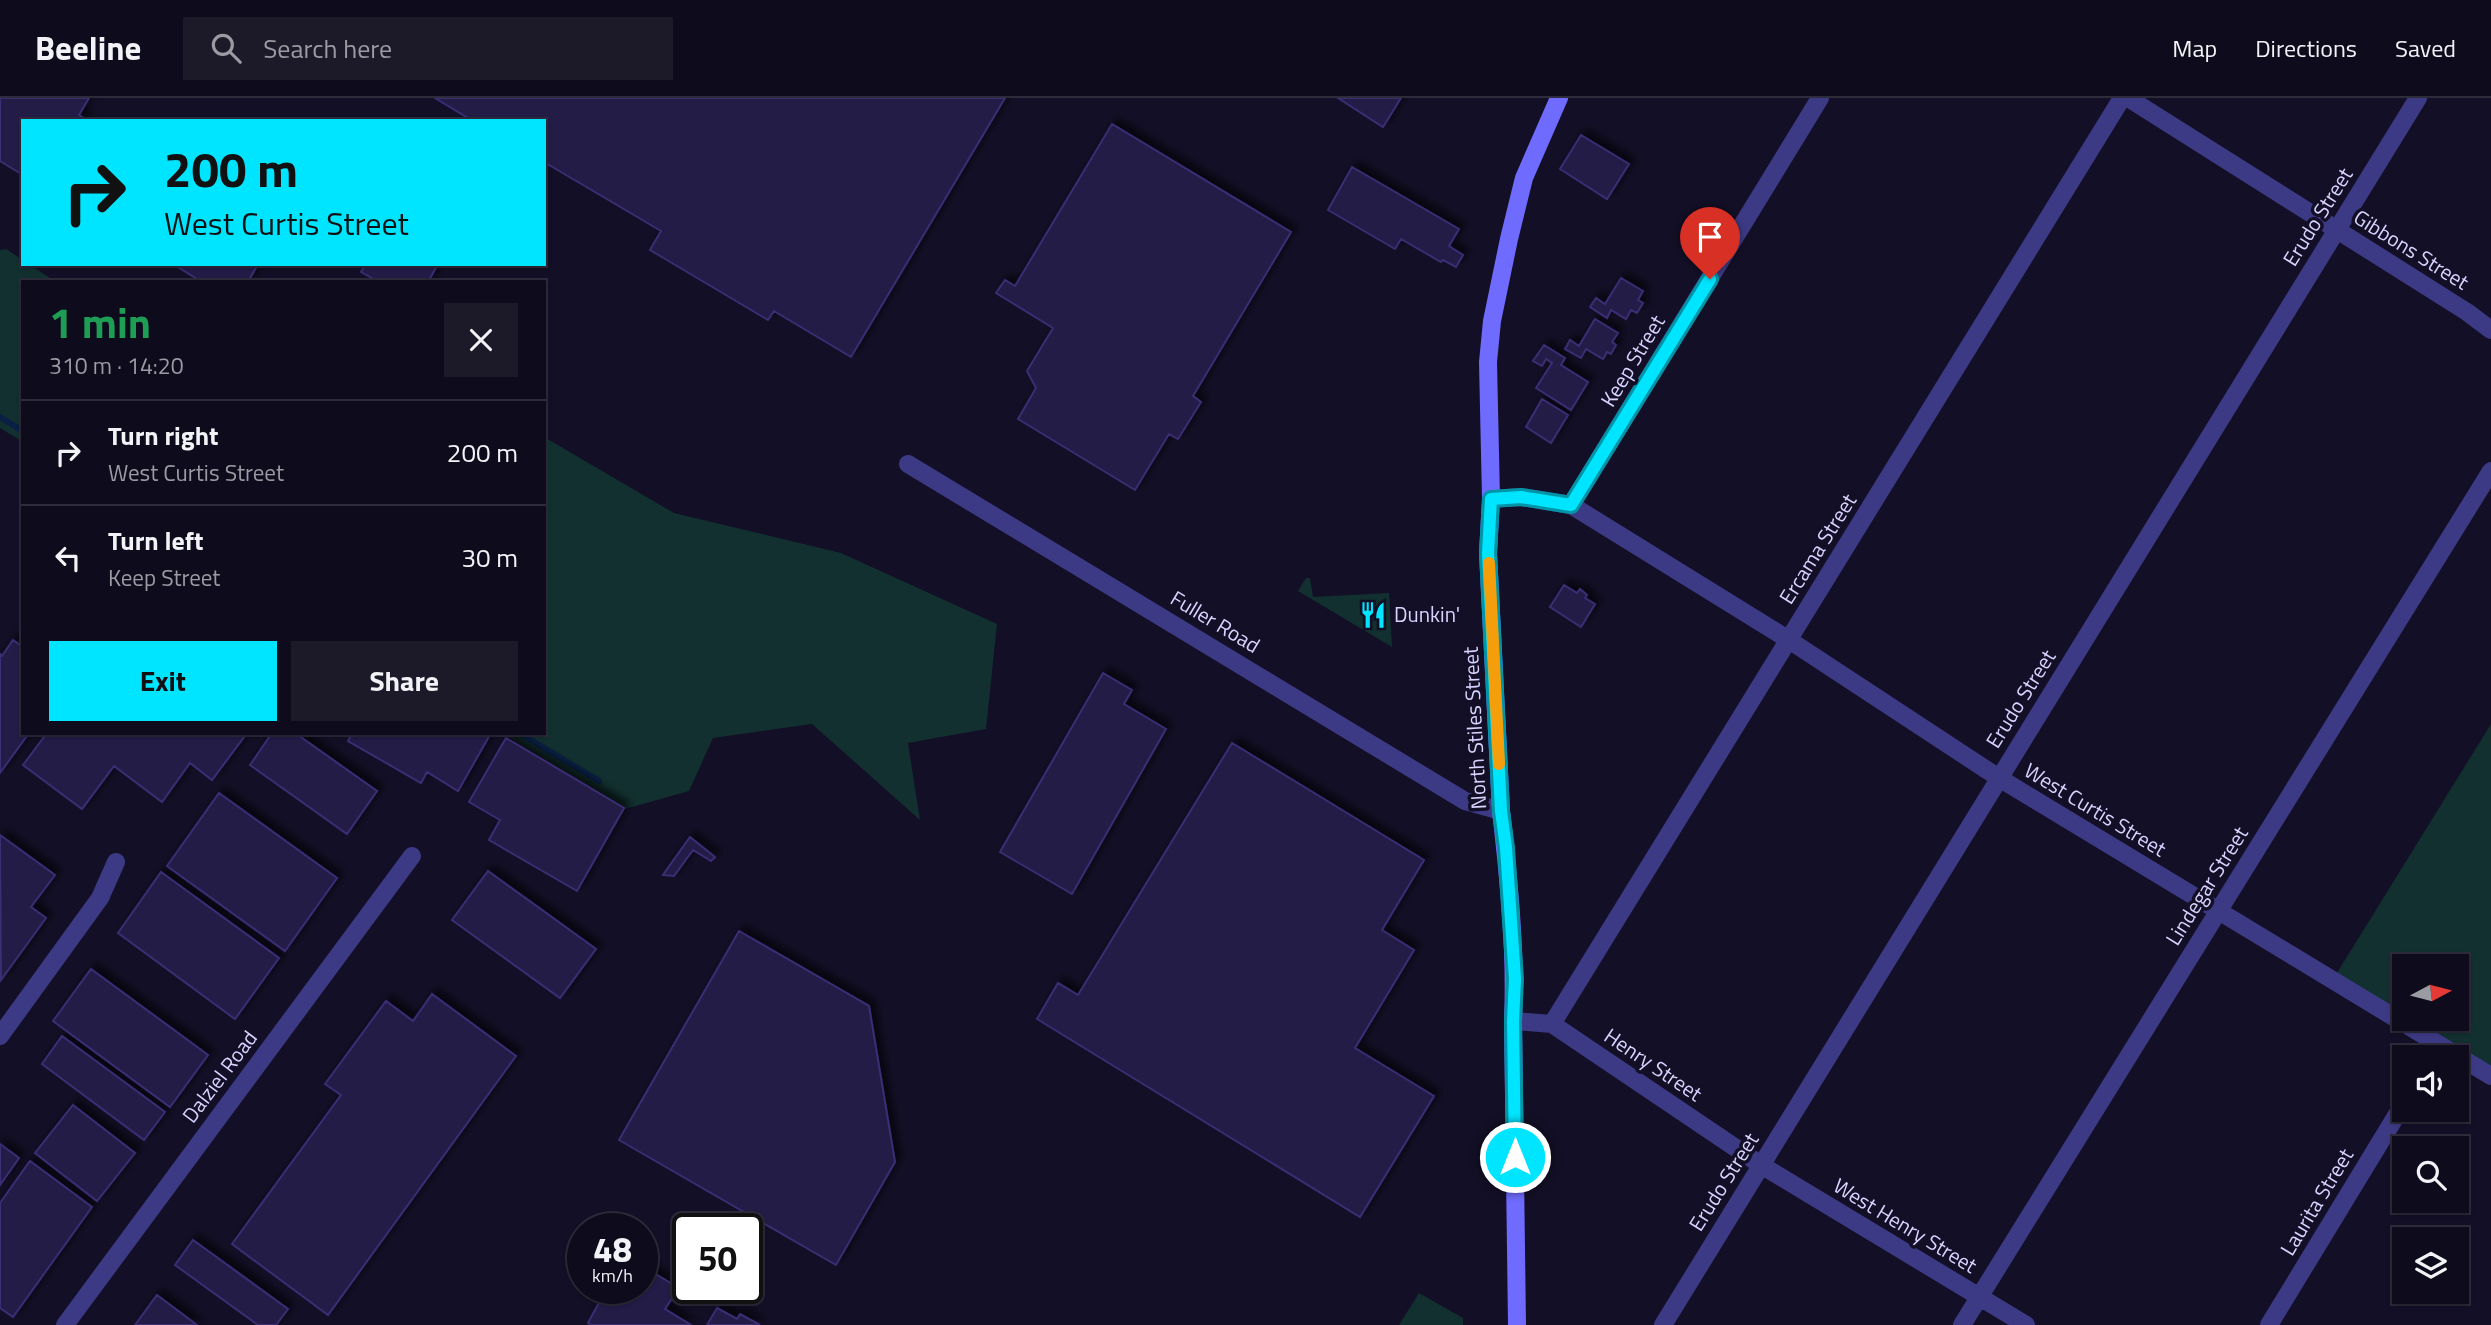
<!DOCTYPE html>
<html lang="en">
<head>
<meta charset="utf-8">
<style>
  :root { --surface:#0e0b1c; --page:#1c1929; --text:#f1f3f6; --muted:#9b9ba3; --line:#2e2b3b; --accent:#00e5ff }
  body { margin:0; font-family:"Titillium Web",sans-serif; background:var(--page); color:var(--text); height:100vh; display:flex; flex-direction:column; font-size:26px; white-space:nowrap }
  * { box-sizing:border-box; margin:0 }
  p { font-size:23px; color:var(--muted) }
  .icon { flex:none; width:38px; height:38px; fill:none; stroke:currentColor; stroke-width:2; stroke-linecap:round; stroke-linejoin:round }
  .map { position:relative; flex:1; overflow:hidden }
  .details { position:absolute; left:21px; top:182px; width:525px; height:455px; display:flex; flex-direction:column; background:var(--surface); border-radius:0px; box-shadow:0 2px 5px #0004,0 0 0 2px var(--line) }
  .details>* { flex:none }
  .guide { position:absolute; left:21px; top:21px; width:525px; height:147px; border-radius:0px; box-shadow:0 2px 5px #0004,0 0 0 2px var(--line); background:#00e5ff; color:#111; overflow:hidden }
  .needle { width:46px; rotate:83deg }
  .tools { position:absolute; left:2392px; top:856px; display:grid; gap:14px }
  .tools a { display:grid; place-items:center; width:77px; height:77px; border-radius:0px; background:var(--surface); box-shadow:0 2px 5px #0004,0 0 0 2px var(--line); font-size:35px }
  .speed { position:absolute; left:567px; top:1115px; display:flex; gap:14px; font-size:35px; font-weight:700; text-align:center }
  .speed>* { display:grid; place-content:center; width:91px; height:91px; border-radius:50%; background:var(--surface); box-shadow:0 2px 5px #0004,0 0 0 2px var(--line); line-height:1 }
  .speed small { font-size:18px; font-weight:400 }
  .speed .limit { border:4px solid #111; border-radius:10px; background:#fff; color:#111 }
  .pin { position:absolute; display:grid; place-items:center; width:60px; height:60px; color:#fff; margin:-72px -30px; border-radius:50% 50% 50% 0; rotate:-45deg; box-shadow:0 0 7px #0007 }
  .pin .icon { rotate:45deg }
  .me { position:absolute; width:77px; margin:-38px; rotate:0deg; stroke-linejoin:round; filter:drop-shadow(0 0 5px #0008) }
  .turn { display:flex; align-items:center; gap:24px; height:147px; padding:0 28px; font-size:32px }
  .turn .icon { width:91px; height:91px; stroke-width:2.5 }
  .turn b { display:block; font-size:49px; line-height:60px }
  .round { display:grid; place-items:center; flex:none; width:74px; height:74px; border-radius:0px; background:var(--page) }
  .summary { display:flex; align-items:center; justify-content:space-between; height:119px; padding:0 28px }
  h1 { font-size:42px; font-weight:700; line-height:52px; color:#1e9e55 }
  .button { display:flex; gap:14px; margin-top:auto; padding:14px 28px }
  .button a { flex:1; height:80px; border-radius:0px; background:var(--accent); color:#111; font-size:28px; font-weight:700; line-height:80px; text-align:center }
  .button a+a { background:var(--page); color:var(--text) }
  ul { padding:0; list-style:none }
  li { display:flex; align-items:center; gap:21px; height:105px; padding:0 28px; border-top:2px solid var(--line) }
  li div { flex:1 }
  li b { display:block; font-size:26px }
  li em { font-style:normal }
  header { display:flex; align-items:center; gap:42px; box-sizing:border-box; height:98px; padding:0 35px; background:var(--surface); border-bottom:2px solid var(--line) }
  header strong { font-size:33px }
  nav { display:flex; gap:38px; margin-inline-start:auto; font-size:24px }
  .search { width:490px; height:63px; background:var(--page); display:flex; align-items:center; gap:18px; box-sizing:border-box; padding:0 24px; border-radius:0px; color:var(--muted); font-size:26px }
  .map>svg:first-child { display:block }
  .green { fill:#12302f; fill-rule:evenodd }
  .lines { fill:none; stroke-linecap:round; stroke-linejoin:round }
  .stream { stroke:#0a1f44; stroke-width:6 }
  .building { fill:#241b47; stroke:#3b2d73; stroke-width:2; filter:url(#shadow) }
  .street { stroke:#3d3a85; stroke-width:18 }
  .secondary { stroke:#6f6bff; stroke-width:18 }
  .route-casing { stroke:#0095a6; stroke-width:18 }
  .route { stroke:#00e5ff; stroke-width:12 }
  .slow { stroke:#f59e0b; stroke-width:12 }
  .labels { text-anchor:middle; stroke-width:7; stroke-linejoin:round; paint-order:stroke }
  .street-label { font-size:21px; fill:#d9d4ff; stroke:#130f26 }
  .poi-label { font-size:21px; fill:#d9d4ff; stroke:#130f26; text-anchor:start }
</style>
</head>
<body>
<header>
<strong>Beeline</strong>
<div class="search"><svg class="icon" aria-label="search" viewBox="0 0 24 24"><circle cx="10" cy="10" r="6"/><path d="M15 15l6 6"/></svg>Search here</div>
<nav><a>Map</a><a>Directions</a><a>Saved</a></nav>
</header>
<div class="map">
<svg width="2491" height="1227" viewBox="0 0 2491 1227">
  <defs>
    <filter id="shadow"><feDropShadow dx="5.5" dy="-5.5" stdDeviation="3.5" flood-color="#0009"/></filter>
  </defs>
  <rect width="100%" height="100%" fill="#130f26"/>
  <path class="green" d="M6 151 23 162V166H29L56 184H23V344L0 330V152Z
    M544 339 674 415 841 455 997 526 986 631 908 645 920 722 812 626 713 640 689 693 625 711 501 635H544Z
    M1306 480H1310L1313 499 1389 495 1392 549 1298 493Z
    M2491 626V984L2332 883ZM2404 868H2457V920H2404Z
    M1419 1195 1463 1220V1227H1399Z"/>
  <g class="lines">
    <path class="stream" d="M0 319 23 333
      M519 635 599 683"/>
  </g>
  <path class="building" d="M0 0H89L79 17 88 23H23V77L0 63Z
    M435 0H1005L851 259 774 213 768 222 650 152 661 133 544 64V23H473Z
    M1338 0H1401L1383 29Z
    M1112 26 1291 134 1193 298 1201 304 1178 341 1169 336 1135 392 1018 321 1036 290 1027 273 1053 230 996 195 1005 182 1015 188Z
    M1581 37 1629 66 1607 101 1560 71Z
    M1352 69 1459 131 1449 148 1463 157 1456 169 1443 162 1441 164 1401 141 1395 151 1328 112Z
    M173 166H258L248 184H202Z
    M366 166H438L428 184H379L361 174Z
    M1621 180 1643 193 1638 202 1643 205 1637 215 1631 212 1626 221 1611 212 1607 220 1590 209 1596 200 1605 206Z
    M1595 221 1618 235 1612 244 1616 247 1611 256 1607 254 1603 261 1586 251 1581 260 1565 251 1570 242 1579 248Z
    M1544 247 1565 260 1561 267 1588 284 1571 312 1536 290 1552 265 1546 261 1542 268 1533 263Z
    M1542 301 1568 317 1551 345 1526 329Z
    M1564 487 1577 495 1580 491 1587 497 1585 500 1595 506 1581 529 1550 509Z
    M13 542 23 549V635H29L0 675V556L2 558Z
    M1103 575 1132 592 1124 606 1166 631 1072 796 1000 754Z
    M47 635H247L212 682 190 665 162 704 114 668 82 711 23 667Z
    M272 635H295L377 693 347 736 250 667Z
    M352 635H491L458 693 427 674 421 685 348 643Z
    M506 640 624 710 577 793 489 742 500 722 469 704Z
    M1232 645 1424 762 1382 832 1414 852 1355 950 1434 998 1360 1119 1037 921 1058 885 1078 897Z
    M219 695 337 780 285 853 167 768Z
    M0 737 55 777 31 809 46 820 1 882Z
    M690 739 715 759 711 763 693 752 674 778 663 777Z
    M488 773 596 851 560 900 452 822Z
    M161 774 279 860 235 921 118 835Z
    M739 833 869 908 895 1064 836 1167 619 1042Z
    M91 871 208 957 170 1009 53 923Z
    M432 896 516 958 328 1217 232 1146 341 997 325 986 386 903 413 923Z
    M62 938 165 1014 144 1042 42 966Z
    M73 1007 135 1055 97 1103 35 1055Z
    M0 1046 19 1060 0 1087Z
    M30 1063 92 1109 13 1219 0 1210V1105Z
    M193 1142 288 1211 276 1227H258L175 1167Z
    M642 1168 679 1190 665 1211 691 1227H591L588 1225 607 1190H642Z
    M157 1197 197 1227H135Z
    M717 1210 737 1221 740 1216 760 1227H707Z"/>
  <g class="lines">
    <path class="street" d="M2128 0 2467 214 2491 232
      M908 366 1465 703 1501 713
      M1491 401 1521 399 1571 407 1789 542 1999 680 2491 978
      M1571 407 1820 0
      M1513 923 1552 926 1761 1067 2026 1227
      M1552 926 2122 0
      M0 938 100 800 116 764
      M65 1227 412 758
      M1663 1227 2418 0
      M1962 1227 2491 373
      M2269 1227 2404 1005"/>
    <path class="secondary" d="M1517 1227 1513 923C1516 853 1509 783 1501 713L1488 455 1491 401 1488 264 1492 223 1509 141 1524 80 1559 0"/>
  </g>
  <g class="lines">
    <defs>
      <path id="route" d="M1515 1059 1513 923 1515 881 1506 750 1501 713 1488 455 1491 401 1521 399 1571 407 1710 181"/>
    </defs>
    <use href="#route" class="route-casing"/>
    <use href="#route" class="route"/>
    <path class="slow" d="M1489 465 1499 666"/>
  </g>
  <defs>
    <symbol id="restaurant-bare" viewBox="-9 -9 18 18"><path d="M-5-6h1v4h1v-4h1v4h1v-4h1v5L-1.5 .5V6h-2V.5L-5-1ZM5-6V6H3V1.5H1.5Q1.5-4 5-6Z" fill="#00e5ff" stroke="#130f26" stroke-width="2.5" paint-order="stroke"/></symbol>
  </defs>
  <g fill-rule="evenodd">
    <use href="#restaurant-bare" x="1354" y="498" width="38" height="38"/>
  </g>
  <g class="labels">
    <g class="street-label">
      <text transform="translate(2318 119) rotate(-58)" y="7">Erudo Street</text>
      <text transform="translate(2411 152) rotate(32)" y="7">Gibbons Street</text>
      <text transform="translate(1633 263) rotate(-59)" y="7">Keep Street</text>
      <text transform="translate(1818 451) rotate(-58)" y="7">Ercama Street</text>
      <text transform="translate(1215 524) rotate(31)" y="7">Fuller Road</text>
      <text transform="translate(2021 601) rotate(-58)" y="7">Erudo Street</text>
      <text transform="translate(1475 630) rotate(-93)" y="7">North Stiles Street</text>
      <text transform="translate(2095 712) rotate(31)" y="7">West Curtis Street</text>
      <text transform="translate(2207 788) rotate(-58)" y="7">Lindegar Street</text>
      <text transform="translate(1653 967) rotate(34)" y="7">Henry Street</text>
      <text transform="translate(220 979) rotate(-53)" y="7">Dalziel Road</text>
      <text transform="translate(1724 1084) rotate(-58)" y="7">Erudo Street</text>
      <text transform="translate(2317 1104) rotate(-59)" y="7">Laurita Street</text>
      <text transform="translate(1905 1128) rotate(31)" y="7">West Henry Street</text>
    </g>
    <g class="poi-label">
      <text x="1394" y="524">Dunkin'</text>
    </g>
  </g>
</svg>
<div class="tools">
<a><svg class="needle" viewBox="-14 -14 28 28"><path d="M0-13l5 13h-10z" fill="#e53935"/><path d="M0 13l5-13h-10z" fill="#9b9ba3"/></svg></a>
<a><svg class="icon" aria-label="sound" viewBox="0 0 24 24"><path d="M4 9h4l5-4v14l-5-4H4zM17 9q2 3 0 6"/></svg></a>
<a><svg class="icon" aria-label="search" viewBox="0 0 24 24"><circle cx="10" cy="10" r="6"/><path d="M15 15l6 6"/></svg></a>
<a><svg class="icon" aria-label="layers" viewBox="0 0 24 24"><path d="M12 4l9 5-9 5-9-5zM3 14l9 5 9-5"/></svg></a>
</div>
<div class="speed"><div>48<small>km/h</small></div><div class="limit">50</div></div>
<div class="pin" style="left:1710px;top:181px;background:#d93025"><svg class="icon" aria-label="arrive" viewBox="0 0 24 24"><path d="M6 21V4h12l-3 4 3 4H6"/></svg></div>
<svg class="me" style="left:1515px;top:1059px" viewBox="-20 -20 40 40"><circle r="17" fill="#00e5ff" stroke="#fff" stroke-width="3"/><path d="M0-11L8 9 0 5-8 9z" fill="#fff"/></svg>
<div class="guide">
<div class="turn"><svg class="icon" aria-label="right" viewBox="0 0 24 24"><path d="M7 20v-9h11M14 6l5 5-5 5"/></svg><div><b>200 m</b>West Curtis Street</div></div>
</div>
<section class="details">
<div class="summary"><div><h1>1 min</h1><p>310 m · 14:20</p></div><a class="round"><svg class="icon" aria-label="close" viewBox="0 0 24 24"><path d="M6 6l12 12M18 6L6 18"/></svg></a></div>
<ul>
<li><svg class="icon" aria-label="right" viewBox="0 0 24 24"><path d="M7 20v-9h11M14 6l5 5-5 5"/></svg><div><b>Turn right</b><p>West Curtis Street</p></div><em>200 m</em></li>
<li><svg class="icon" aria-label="left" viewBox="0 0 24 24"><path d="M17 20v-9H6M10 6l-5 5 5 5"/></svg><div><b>Turn left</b><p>Keep Street</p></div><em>30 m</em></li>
</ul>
<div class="button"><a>Exit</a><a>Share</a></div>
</section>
</div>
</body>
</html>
